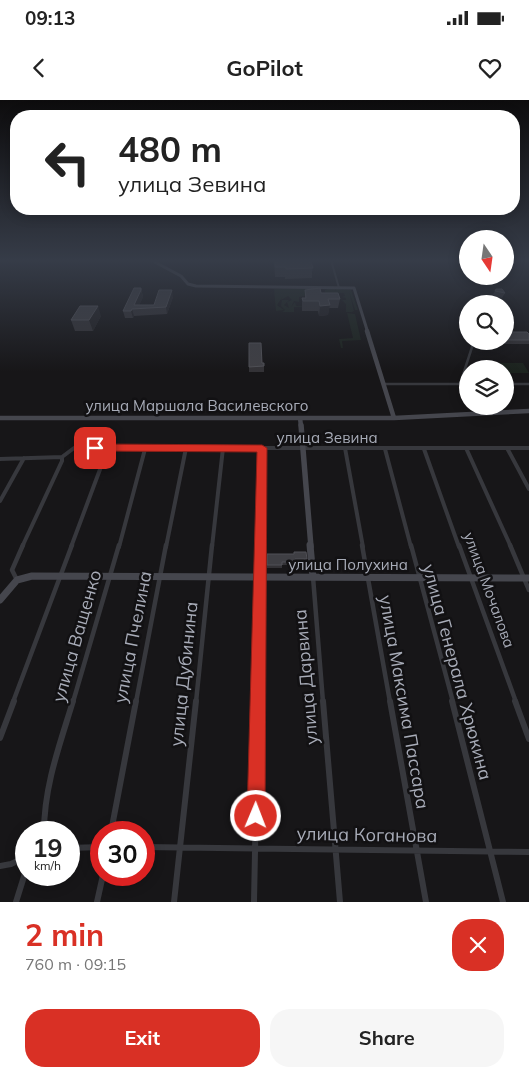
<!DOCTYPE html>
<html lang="en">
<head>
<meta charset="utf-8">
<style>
  :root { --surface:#fff; --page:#f6f6f6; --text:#222; --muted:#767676; --accent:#d93025 }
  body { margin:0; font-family:Mulish,sans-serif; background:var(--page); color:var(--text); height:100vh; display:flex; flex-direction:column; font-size:19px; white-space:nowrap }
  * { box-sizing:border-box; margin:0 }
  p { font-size:16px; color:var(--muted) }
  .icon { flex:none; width:28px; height:28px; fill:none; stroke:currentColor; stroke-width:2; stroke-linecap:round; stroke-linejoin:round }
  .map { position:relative; height:802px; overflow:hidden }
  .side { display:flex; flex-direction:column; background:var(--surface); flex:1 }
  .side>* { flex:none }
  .top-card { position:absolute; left:10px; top:10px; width:510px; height:105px; border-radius:20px; box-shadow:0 2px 12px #0003; background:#fff; color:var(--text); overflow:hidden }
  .needle { width:32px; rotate:167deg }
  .fabs { position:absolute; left:459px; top:130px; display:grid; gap:10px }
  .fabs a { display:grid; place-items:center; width:55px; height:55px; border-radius:50%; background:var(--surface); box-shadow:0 2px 12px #0003; font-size:25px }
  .speed { position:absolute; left:15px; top:721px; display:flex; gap:10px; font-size:25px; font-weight:700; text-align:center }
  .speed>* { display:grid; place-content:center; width:65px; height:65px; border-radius:50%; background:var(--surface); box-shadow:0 2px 12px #0003; line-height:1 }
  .speed small { font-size:12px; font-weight:400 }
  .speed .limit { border:8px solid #d22; background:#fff; color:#111 }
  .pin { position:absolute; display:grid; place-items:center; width:42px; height:42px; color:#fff; margin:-21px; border-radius:10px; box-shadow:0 2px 8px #0006 }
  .me { position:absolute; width:55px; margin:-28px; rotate:1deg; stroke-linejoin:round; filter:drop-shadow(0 0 4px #0008) }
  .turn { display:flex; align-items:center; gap:18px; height:105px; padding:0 25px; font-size:22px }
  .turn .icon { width:65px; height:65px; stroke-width:2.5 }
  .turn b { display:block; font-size:35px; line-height:42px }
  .round { display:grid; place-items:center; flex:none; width:52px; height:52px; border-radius:20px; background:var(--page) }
  .summary { display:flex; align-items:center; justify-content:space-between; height:85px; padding:0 25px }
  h1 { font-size:30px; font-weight:700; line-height:38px; color:var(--accent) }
  .cta { display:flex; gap:10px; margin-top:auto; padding:10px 25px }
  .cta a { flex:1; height:58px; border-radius:20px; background:var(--accent); color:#fff; font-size:20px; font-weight:700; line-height:58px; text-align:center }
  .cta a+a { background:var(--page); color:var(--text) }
  .status { display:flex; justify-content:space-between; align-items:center; height:35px; padding:0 25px; background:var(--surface); direction:ltr }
  .status svg { height:14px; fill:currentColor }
  header { display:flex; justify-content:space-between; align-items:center; height:65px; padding:0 25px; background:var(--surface); font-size:22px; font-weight:700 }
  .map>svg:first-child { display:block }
  .green { fill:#1c231e }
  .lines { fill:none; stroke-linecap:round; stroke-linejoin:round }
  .street-far4 { stroke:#37383d; stroke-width:2 }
  .street-far3 { stroke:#37383d; stroke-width:2.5 }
  .street-far2 { stroke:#37383d; stroke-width:4 }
  .street-far1 { stroke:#37383d; stroke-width:4.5 }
  .street { stroke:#37383d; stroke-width:6 }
  .secondary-far3 { stroke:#45464d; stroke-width:3 }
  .secondary-far2 { stroke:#45464d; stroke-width:4.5 }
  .secondary-far1 { stroke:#45464d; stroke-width:5.5 }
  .secondary { stroke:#45464d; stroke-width:7 }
  .wall { fill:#333236 }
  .shaded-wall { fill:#222124 }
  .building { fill:#3f3f44; stroke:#505056 }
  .route { fill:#d93025; stroke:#8d1f18 }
  .labels { text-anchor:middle; stroke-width:5; stroke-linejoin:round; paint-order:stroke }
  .street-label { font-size:15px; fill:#a8acb8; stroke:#121113 }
  .near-street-label { font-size:18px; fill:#a8acb8; stroke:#121113 }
</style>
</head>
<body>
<div class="status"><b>09:13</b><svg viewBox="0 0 49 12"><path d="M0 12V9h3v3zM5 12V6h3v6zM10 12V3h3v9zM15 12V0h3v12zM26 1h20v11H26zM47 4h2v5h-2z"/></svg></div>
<header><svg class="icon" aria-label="back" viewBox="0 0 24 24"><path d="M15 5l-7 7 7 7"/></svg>GoPilot<svg class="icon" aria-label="heart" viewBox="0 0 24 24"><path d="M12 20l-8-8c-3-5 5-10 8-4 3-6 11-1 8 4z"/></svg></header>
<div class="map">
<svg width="529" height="802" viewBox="0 0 529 802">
  <rect width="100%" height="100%" fill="#171618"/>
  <path class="green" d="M274 189H310L305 196 299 197V202L294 201 291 207 295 202 296 206 314 207H294V212H282L285 210 281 206 282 200H289L284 205 289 208 287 202 292 200 288 196 281 200 283 196 277 205 284 210 276 211Z
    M328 189H335V191L336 189 351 190 358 210H355L349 191 354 211 352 212H346V204L342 200H346V198L342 197 345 196 344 193H325V190Z
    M347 213 355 214 361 240 342 241 343 248H341L339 239 353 238Z
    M488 263H523L529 273H505V269H491Z"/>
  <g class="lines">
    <path class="street-far4" d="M331 160 339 188
      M485 204 486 200"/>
    <path class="street-far3" d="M385 284H468
      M460 284 474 241
      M505 284H529"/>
    <path class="street-far2" d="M345 348 363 447
      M466 348 511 447
      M507 348 529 389
      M385 349 411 447
      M424 349 459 447
      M0 359 62 357
      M0 401 24 358
      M22 447 62 361V357L74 348H529
      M71 447 108 348
      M119 447 145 349
      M166 447 186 348
      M212 447 223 348
      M260 447 262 349"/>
    <path class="street-far1" d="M362 445 390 602
      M411 445 453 602
      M459 445 516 602
      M510 445 529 490
      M313 477 323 602
      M17 480 12 470 23 445
      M13 602 72 445
      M73 602 119 445
      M136 602 166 445
      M196 602 212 445
      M258 602 260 445"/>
    <path class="street" d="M323 601 340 802
      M390 601 426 802
      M452 601 503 802
      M515 601 529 639
      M0 638 14 601
      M44 732C44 686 60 644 73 601
      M111 732 136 601
      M144 747 529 752
      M69 748 101 747
      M0 766 11 764 26 757
      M16 802 26 770
      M97 802 103 775
      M174 802 196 601
      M254 802 258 601"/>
    <path class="secondary-far3" d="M151 160 181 176 188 184 196 186 354 188 368 233"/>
    <path class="secondary-far2" d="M367 231 394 318
      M0 318H394L529 311
      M300 318 301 326"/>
    <path class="secondary-far1" d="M301 325 311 447"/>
    <path class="secondary" d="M310 445 313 477
      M0 500 17 480 32 476 529 478"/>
  </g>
  <path class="wall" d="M274 160H312L313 170 312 171V178L285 179V177H275Z
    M141 188 143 197 139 205H154L173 197 167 214 134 216 133 218H125L123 211Z
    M305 190 340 199 338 208H329L328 215 319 216 318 211H302V198H305Z
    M495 191 505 193 502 198 492 196Z
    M101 216 93 231H75L71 220Z
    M505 232 529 234V244H503L501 241H505Z
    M249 243 262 263H264V272H249Z
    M267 454 307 459 306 463 295 462V465H282V468H267Z"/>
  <path class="shaded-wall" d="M314 160 313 170 312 171 311 162Z
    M141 190 143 197 138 208 134 205Z
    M172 190 173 197 167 214 166 207Z
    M330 205 328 215 319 216 320 206Z
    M98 206 101 216 93 231 89 220Z
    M132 209 134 216 133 218 131 211Z"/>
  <path class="building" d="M275 160H314L311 162 313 168 286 169V167H275Z
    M134 188H141V190L134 205H154L159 190H172L166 207 132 209 131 211H123Z
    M320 188 321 193H338L340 199H328L330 205 320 206 319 201H303L302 198H306L305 190Z
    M496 189H502L505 193 495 191Z
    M80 206H98L89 220H71Z
    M505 232H527L529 234V240H505Z
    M249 243H261L262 263H264V266L249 267Z
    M294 452H306L307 459H295V462H282V465H267V454H294Z"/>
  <linearGradient id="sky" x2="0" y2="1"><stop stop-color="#0d0c0d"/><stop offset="0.59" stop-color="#363c48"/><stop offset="1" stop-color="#363c48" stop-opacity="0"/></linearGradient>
  <rect width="529" height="272" fill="url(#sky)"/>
  <path class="route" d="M95 344 262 345 267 348 265 716 263 723 256 725 249 723 247 716 257 352 95 351 90 348Z"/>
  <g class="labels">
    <g class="street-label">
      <text x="197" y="311">улица Маршала Василевского</text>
      <text x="327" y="343">улица Зевина</text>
      <text x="348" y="470">улица Полухина</text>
      <text transform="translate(489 490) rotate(70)" y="5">улица Мочалова</text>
    </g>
    <g class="near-street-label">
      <text transform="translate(77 536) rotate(-74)" y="6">улица Ващенко</text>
      <text transform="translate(133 537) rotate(-79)" y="6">улица Пчелина</text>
      <text transform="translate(457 572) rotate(75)" y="6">улица Генерала Хрюкина</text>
      <text transform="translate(184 574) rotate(-84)" y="6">улица Дубинина</text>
      <text transform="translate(306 577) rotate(-95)" y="6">улица Дарвина</text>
      <text transform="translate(404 602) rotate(80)" y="6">улица Максима Пассара</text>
      <text transform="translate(367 735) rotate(1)" y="6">улица Коганова</text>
    </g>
  </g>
</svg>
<div class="fabs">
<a><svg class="needle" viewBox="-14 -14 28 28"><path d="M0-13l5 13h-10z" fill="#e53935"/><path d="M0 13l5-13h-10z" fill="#767676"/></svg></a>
<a><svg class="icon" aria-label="search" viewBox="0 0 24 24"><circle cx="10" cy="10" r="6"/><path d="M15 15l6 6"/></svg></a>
<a><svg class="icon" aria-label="layers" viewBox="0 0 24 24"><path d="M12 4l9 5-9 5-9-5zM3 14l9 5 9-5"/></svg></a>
</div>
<div class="speed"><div>19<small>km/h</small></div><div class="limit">30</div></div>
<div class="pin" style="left:95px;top:348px;background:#d93025"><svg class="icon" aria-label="arrive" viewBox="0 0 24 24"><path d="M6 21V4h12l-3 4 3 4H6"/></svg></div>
<svg class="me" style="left:256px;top:716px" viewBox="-20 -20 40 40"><circle r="17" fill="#d93025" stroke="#fff" stroke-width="3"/><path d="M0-11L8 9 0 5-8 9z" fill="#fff"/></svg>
<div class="top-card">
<div class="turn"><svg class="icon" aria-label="left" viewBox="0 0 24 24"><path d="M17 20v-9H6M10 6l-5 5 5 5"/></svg><div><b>480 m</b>улица Зевина</div></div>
</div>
</div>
<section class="side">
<div class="summary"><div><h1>2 min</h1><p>760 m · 09:15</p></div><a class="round" style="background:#d93025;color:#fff"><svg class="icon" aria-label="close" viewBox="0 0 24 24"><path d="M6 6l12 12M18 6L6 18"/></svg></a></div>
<div class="cta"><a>Exit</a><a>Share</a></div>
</section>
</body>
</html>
